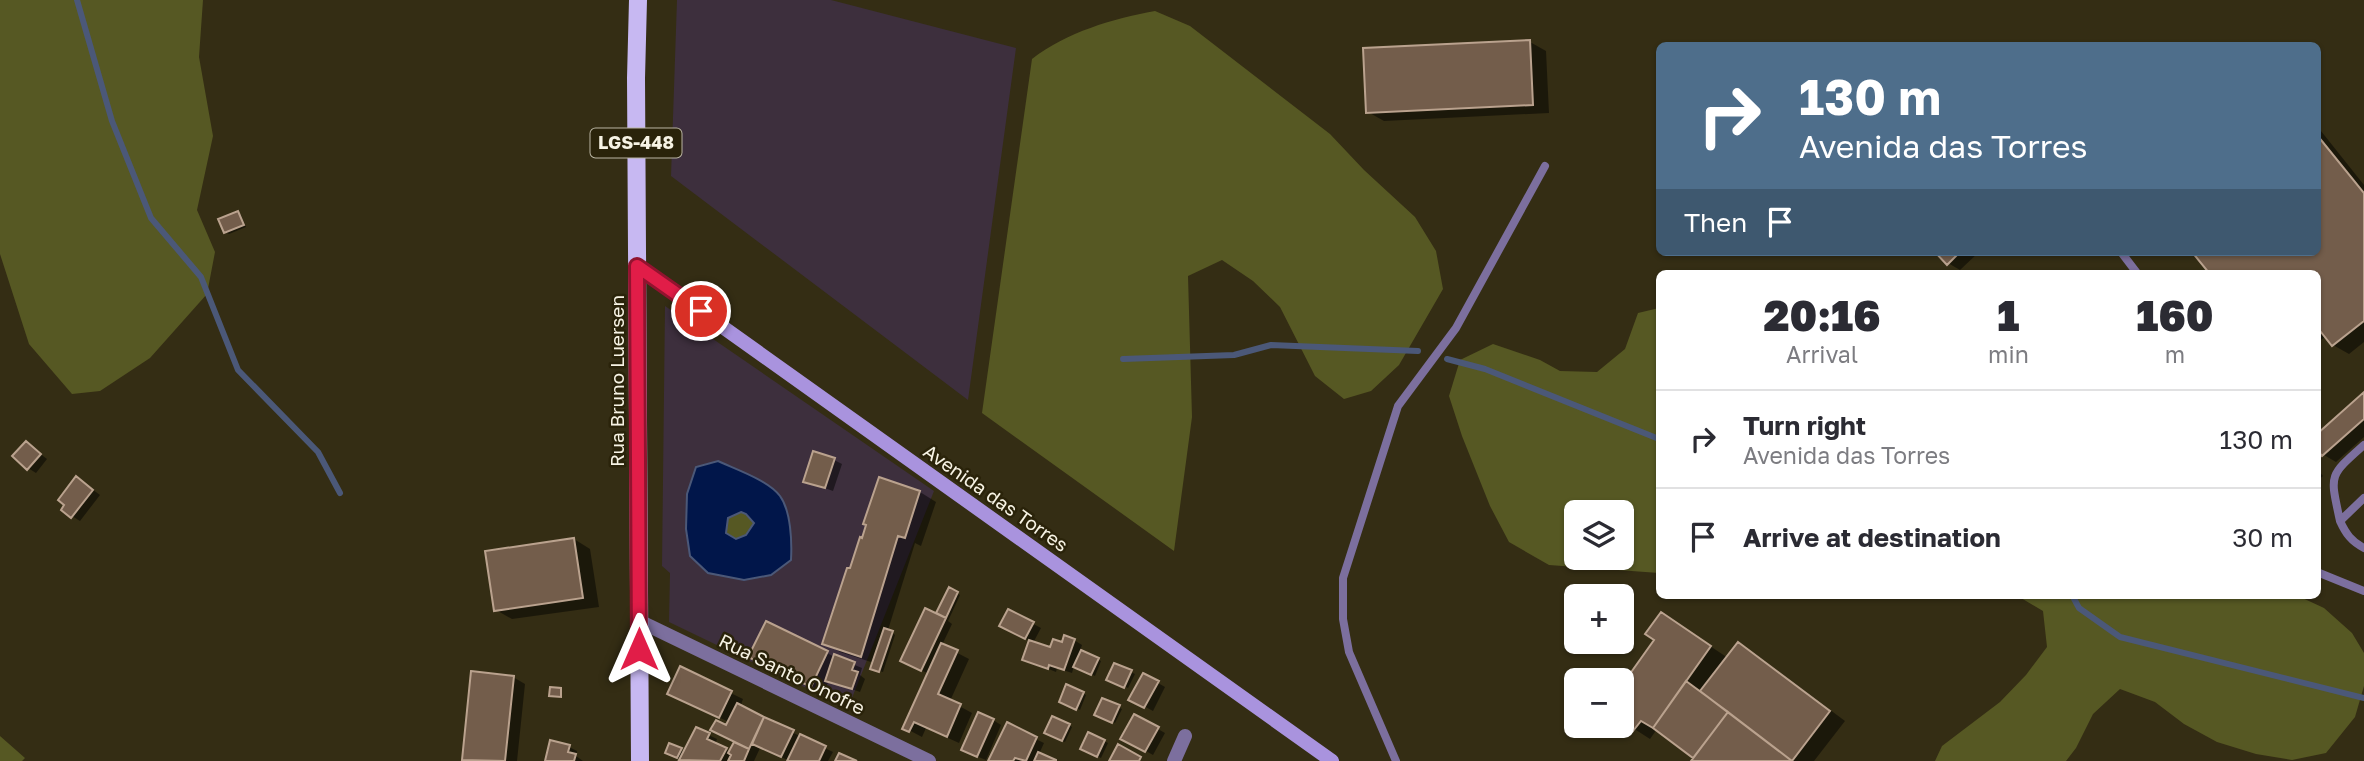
<!DOCTYPE html>
<html lang="en">
<head>
<meta charset="utf-8">
<style>
  :root { --surface:#fff; --page:#f2f2f3; --text:#2b2b33; --muted:#7c7c81; --line:#e1e1e2 }
  body { margin:0; font-family:"Golos Text",sans-serif; background:var(--page); color:var(--text); height:100vh; display:flex; flex-direction:column; font-size:26px; white-space:nowrap }
  * { box-sizing:border-box; margin:0 }
  p { font-size:23px; color:var(--muted) }
  .icon { flex:none; width:38px; height:38px; fill:none; stroke:currentColor; stroke-width:2; stroke-linecap:round; stroke-linejoin:round }
  .map { position:relative; flex:1; overflow:hidden }
  .panel { position:absolute; left:1656px; top:270px; width:665px; height:329px; display:flex; flex-direction:column; background:var(--surface); border-radius:10px; box-shadow:0 2px 5px #0004 }
  .panel>* { flex:none }
  .hud { position:absolute; left:1656px; top:42px; width:665px; height:214px; border-radius:10px; box-shadow:0 2px 5px #0004; background:#4e6e8b; color:#fff; overflow:hidden }
  .tools { position:absolute; left:1564px; top:500px; display:grid; gap:14px }
  .tools a { display:grid; place-items:center; width:70px; height:70px; border-radius:10px; background:var(--surface); box-shadow:0 2px 5px #0004; font-size:35px }
  .pin { position:absolute; display:grid; place-items:center; width:60px; height:60px; color:#fff; margin:-30px; border:4px solid #fff; border-radius:50%; box-shadow:0 2px 7px #0007 }
  .me { position:absolute; width:77px; margin:-38px; rotate:0deg; stroke-linejoin:round; filter:drop-shadow(0 0 5px #0008) }
  .turn { display:flex; align-items:center; gap:24px; height:147px; padding:0 28px; font-size:32px }
  .turn .icon { width:91px; height:91px; stroke-width:2.5 }
  .turn b { display:block; font-size:49px; line-height:60px }
  .then { display:flex; align-items:center; height:66px; padding:0 28px; background:#0003; gap:14px; font-size:26px }
  .eta { display:flex; justify-content:space-evenly; align-items:center; height:119px; text-align:center }
  .eta b { font-size:42px; font-weight:800; line-height:49px }
  ul { padding:0; list-style:none }
  li { display:flex; align-items:center; gap:21px; height:98px; padding:0 28px; border-top:2px solid var(--line) }
  li div { flex:1 }
  li b { display:block; font-size:26px }
  li em { font-style:normal }
  .map>svg:first-child { display:block }
  .industrial { fill:#3d2f3d }
  .green { fill:#565823; fill-rule:evenodd }
  .water { fill:#01164a; stroke:#4b5878; stroke-width:2; fill-rule:evenodd }
  .shadow { fill:#0007 }
  .lines { fill:none; stroke-linecap:round; stroke-linejoin:round }
  .stream { stroke:#4b5878; stroke-width:6 }
  .building { fill:#735d4b; stroke:#baa28e; stroke-width:2 }
  .service { stroke:#7c6f9e; stroke-width:8 }
  .minor { stroke:#7c6f9e; stroke-width:14 }
  .secondary { stroke:#a993de; stroke-width:14 }
  .primary { stroke:#c7b8f2; stroke-width:18 }
  .route-casing { stroke:#92132f; stroke-width:18 }
  .route { stroke:#e11d48; stroke-width:12 }
  .labels { text-anchor:middle; stroke-width:5; stroke-linejoin:round; paint-order:stroke }
  .shield { fill:#2a230a; stroke:#bab5a3; stroke-width:2 }
  .shield-label { font-size:18px; font-weight:bold; fill:#f7f3e4 }
  .street-label { font-size:19px; fill:#f7f3e4; stroke:#2a230a }
</style>
</head>
<body>
<div class="map">
<svg width="2364" height="761" viewBox="0 0 2364 761">
  <rect width="100%" height="100%" fill="#342d14"/>
  <path class="industrial" d="M677 0H831L1016 48 968 400 671 176Z
    M665 306 934 491 848 708 669 622 670 573 662 566Z"/>
  <path class="green" d="M0 0H203L199 57 213 136 197 210 215 252 207 294 150 358 100 391 72 394 29 344 0 254Z
    M1155 11 1190 26 1330 134 1364 170 1415 217 1436 251 1443 289 1399 365 1371 391 1344 399 1315 376 1280 307 1253 281 1222 260 1188 276 1192 417 1174 551 982 413 1032 59C1067 32 1112 19 1155 11Z
    M1659 308V573L1549 565 1509 542 1490 506 1462 436 1449 396 1460 360 1493 344 1540 360 1560 371 1597 372 1625 349 1638 313ZM1577 513H1622V558H1577Z
    M741 512 746 514 754 523 746 535 736 539 726 533 728 518Z
    M2016 595H2296L2324 608 2352 633 2364 653V686L2355 717 2326 753 2292 760 2256 754 2217 742 2184 724 2155 702 2120 689 2093 714 2076 748 2066 761H1935L1942 746 2000 702 2026 675 2047 647 2043 611Z
    M0 736 25 758 22 761H0Z"/>
  <path class="water" d="M718 461C735 469 768 480 780 496 791 511 792 542 791 560L771 575 744 580 708 573 690 556 686 529 687 494 696 467ZM741 512 746 514 754 523 746 535 736 539 726 533 728 518Z"/>
  <path class="shadow" d="M1530 42 1546 51 1549 113 1384 121 1368 112Z
    M2317 126 2364 185V342L2349 354 2333 345 2326 336 2317 343V273H2211L2194 252H2317Z
    M238 213 241 215 246 227 229 234 225 232Z
    M1937 252H1979L1960 270 1948 263Z
    M2364 394V437L2336 462 2324 455 2317 448V436Z
    M26 443 47 459 36 473 28 468Z
    M834 460 842 464 833 491 805 481Z
    M2317 469 2323 476 2317 481Z
    M77 478 100 495 80 521 72 516 67 505Z
    M880 479 920 492 936 502 921 546 915 543 888 630 895 635 883 672 875 670 874 663 840 652 824 643 863 540Z
    M574 539 590 549 599 607 512 619 496 610Z
    M949 590 960 595 948 621 952 624 942 645 969 659 950 701 972 713 959 743 926 728 922 737 905 728 929 674 910 665Z
    M1009 611 1041 628 1033 643 1051 649 1074 640 1082 645 1080 651 1101 661 1095 676 1074 666 1072 673 1057 668 1056 672 1024 659 1031 641 1009 630Z
    M1662 614 1728 658 1738 644 1754 653 1845 721 1814 761H1693L1695 758 1657 729 1650 739 1622 721 1656 640Z
    M767 624 835 657 862 668 860 675 865 679 860 692 829 681 823 692 763 663Z
    M1115 665 1135 674 1128 688 1109 679Z
    M681 669 743 699 740 707 833 752 828 761H789L761 746 754 761H684L667 752 670 745 685 752 696 729 717 739 715 744 731 752 736 741 727 727 729 722 681 700Z
    M1144 675 1165 687 1153 711 1131 699Z
    M513 677 525 684 517 761H468L464 759Z
    M1067 686 1086 695 1080 710 1061 701Z
    M1103 700 1122 709 1115 723 1096 714Z
    M1135 716 1165 733 1153 755 1123 738Z
    M1053 718 1072 727 1065 742 1046 733Z
    M993 720 1001 725 986 760 971 754Z
    M1007 725 1044 743 1039 754 1055 761H990Z
    M1089 734 1108 743 1101 758 1082 749Z
    M569 747 577 751 576 756 583 761H546Z"/>
  <g class="lines">
    <path class="stream" d="M77 0 112 121 151 218 201 277 238 370 318 452 340 493
      M1123 359 1234 355 1271 345 1418 351
      M1447 359 1485 369 1659 439
      M2072 595 2079 608 2120 637 2364 698"/>
  </g>
  <path class="building" d="M1530 40 1533 105 1366 113 1363 48Z
    M2317 135 2364 193V321L2332 346 2317 327V273H2209L2192 252H2317Z
    M238 211 244 225 224 233 218 219Z
    M1935 252H1960L1947 265Z
    M2364 392V419L2322 456 2317 450V434Z
    M26 441 41 454 27 470 12 456Z
    M813 451 835 458 825 488 803 482Z
    M76 476 93 490 71 518 61 510 64 505 58 500Z
    M879 477 920 491 905 538 898 536 861 657 822 644 847 568H850L860 537 862 538 866 525 863 524Z
    M574 538 583 598 494 611 485 551Z
    M949 587 958 592 946 618 936 613Z
    M925 608 946 618 921 671 900 661Z
    M1008 609 1034 622 1025 639 999 626Z
    M1661 612 1711 646 1653 728 1641 721 1633 731 1622 723V685L1654 640 1645 634Z
    M766 621 828 651 811 687 748 657Z
    M884 628 893 631 879 672 870 669Z
    M1064 635 1075 639 1064 670 1049 665 1048 669 1022 660 1029 640 1050 647 1053 639 1062 642Z
    M1738 642 1830 711 1792 761 1700 691Z
    M941 643 958 650 938 694 961 704 947 737 914 722 909 732 902 729Z
    M1081 650 1099 658 1091 675 1073 667Z
    M834 654 855 662 852 670 858 672 852 689 825 681Z
    M1114 663 1132 670 1124 688 1106 680Z
    M680 666 732 691 719 718 667 694Z
    M471 671 514 676 505 761 462 760Z
    M1143 673 1159 681 1144 708 1128 700Z
    M1686 681 1728 712 1693 758 1653 728Z
    M1066 684 1084 692 1076 710 1059 702Z
    M550 687 561 688V697L549 696Z
    M1102 698 1120 705 1112 723 1094 715Z
    M737 703 764 717 749 749 710 730 716 720 726 725Z
    M978 712 994 719 977 757 961 750Z
    M1728 712 1792 761H1691Z
    M1134 714 1159 727 1145 752 1120 739Z
    M1052 716 1070 724 1062 741 1044 733Z
    M764 717 794 730 781 757 752 744Z
    M1007 722 1037 737 1026 761 1015 758 1013 761H988Z
    M696 727 710 733 707 739 727 748 720 761 679 760Z
    M1088 732 1105 740 1097 757 1080 749Z
    M800 734 826 746 819 761H787Z
    M550 740 570 745 568 752 576 754 574 761H545Z
    M734 742 749 749 744 761H728L731 755 728 753Z
    M669 743 682 748 677 758 665 753Z
    M1118 744 1141 757 1139 761H1109Z
    M1038 752 1056 760V761H1034Z
    M839 753 857 761H835Z"/>
  <g class="lines">
    <path class="service" d="M2121 252 2137 273
      M2364 498 2340 521C2346 534 2351 541 2364 548
      M2340 521C2330 474 2328 477 2364 445
      M2317 572 2364 591
      M1396 761 1349 652 1343 619V578L1398 406 1456 328 1545 166"/>
    <path class="minor" d="M639 621 929 761
      M1174 761 1185 736"/>
    <path class="secondary" d="M637 266 1332 761"/>
    <path class="primary" d="M638 0 636 78 640 761"/>
  </g>
  <g class="lines">
    <defs>
      <path id="route" d="M639 649 637 266 701 311"/>
    </defs>
    <use href="#route" class="route-casing"/>
    <use href="#route" class="route"/>
  </g>
  <g class="labels">
    <rect class="shield" x="590.5" y="128.5" width="91" height="29" rx="5"/>
    <g class="shield-label">
      <text x="636" y="149">LGS-448</text>
    </g>
    <g class="street-label">
      <text transform="translate(617 381) rotate(-90)" y="7">Rua Bruno Luersen</text>
      <text transform="translate(996 498) rotate(35)" y="7">Avenida das Torres</text>
      <text transform="translate(792 674) rotate(26)" y="7">Rua Santo Onofre</text>
    </g>
  </g>
</svg>
<div class="tools">
<a><svg class="icon" aria-label="layers" viewBox="0 0 24 24"><path d="M12 4l9 5-9 5-9-5zM3 14l9 5 9-5"/></svg></a>
<a>+</a>
<a>−</a>
</div>
<div class="pin" style="left:701px;top:311px;background:#d93025"><svg class="icon" aria-label="arrive" viewBox="0 0 24 24"><path d="M6 21V4h12l-3 4 3 4H6"/></svg></div>
<svg class="me" style="left:639px;top:649px" viewBox="-20 -20 40 40"><path d="M0-17L14 15 0 8-14 15z" fill="#e11d48" stroke="#fff" stroke-width="4"/></svg>
<div class="hud">
<div class="turn"><svg class="icon" aria-label="right" viewBox="0 0 24 24"><path d="M7 20v-9h11M14 6l5 5-5 5"/></svg><div><b>130 m</b>Avenida das Torres</div></div>
<div class="then">Then<svg class="icon" aria-label="arrive" viewBox="0 0 24 24"><path d="M6 21V4h12l-3 4 3 4H6"/></svg></div>
</div>
<section class="panel">
<div class="eta">
<div><b>20:16</b><p>Arrival</p></div>
<div><b>1</b><p>min</p></div>
<div><b>160</b><p>m</p></div>
</div>
<ul>
<li><svg class="icon" aria-label="right" viewBox="0 0 24 24"><path d="M7 20v-9h11M14 6l5 5-5 5"/></svg><div><b>Turn right</b><p>Avenida das Torres</p></div><em>130 m</em></li>
<li><svg class="icon" aria-label="arrive" viewBox="0 0 24 24"><path d="M6 21V4h12l-3 4 3 4H6"/></svg><div><b>Arrive at destination</b></div><em>30 m</em></li>
</ul>
</section>
</div>
</body>
</html>
